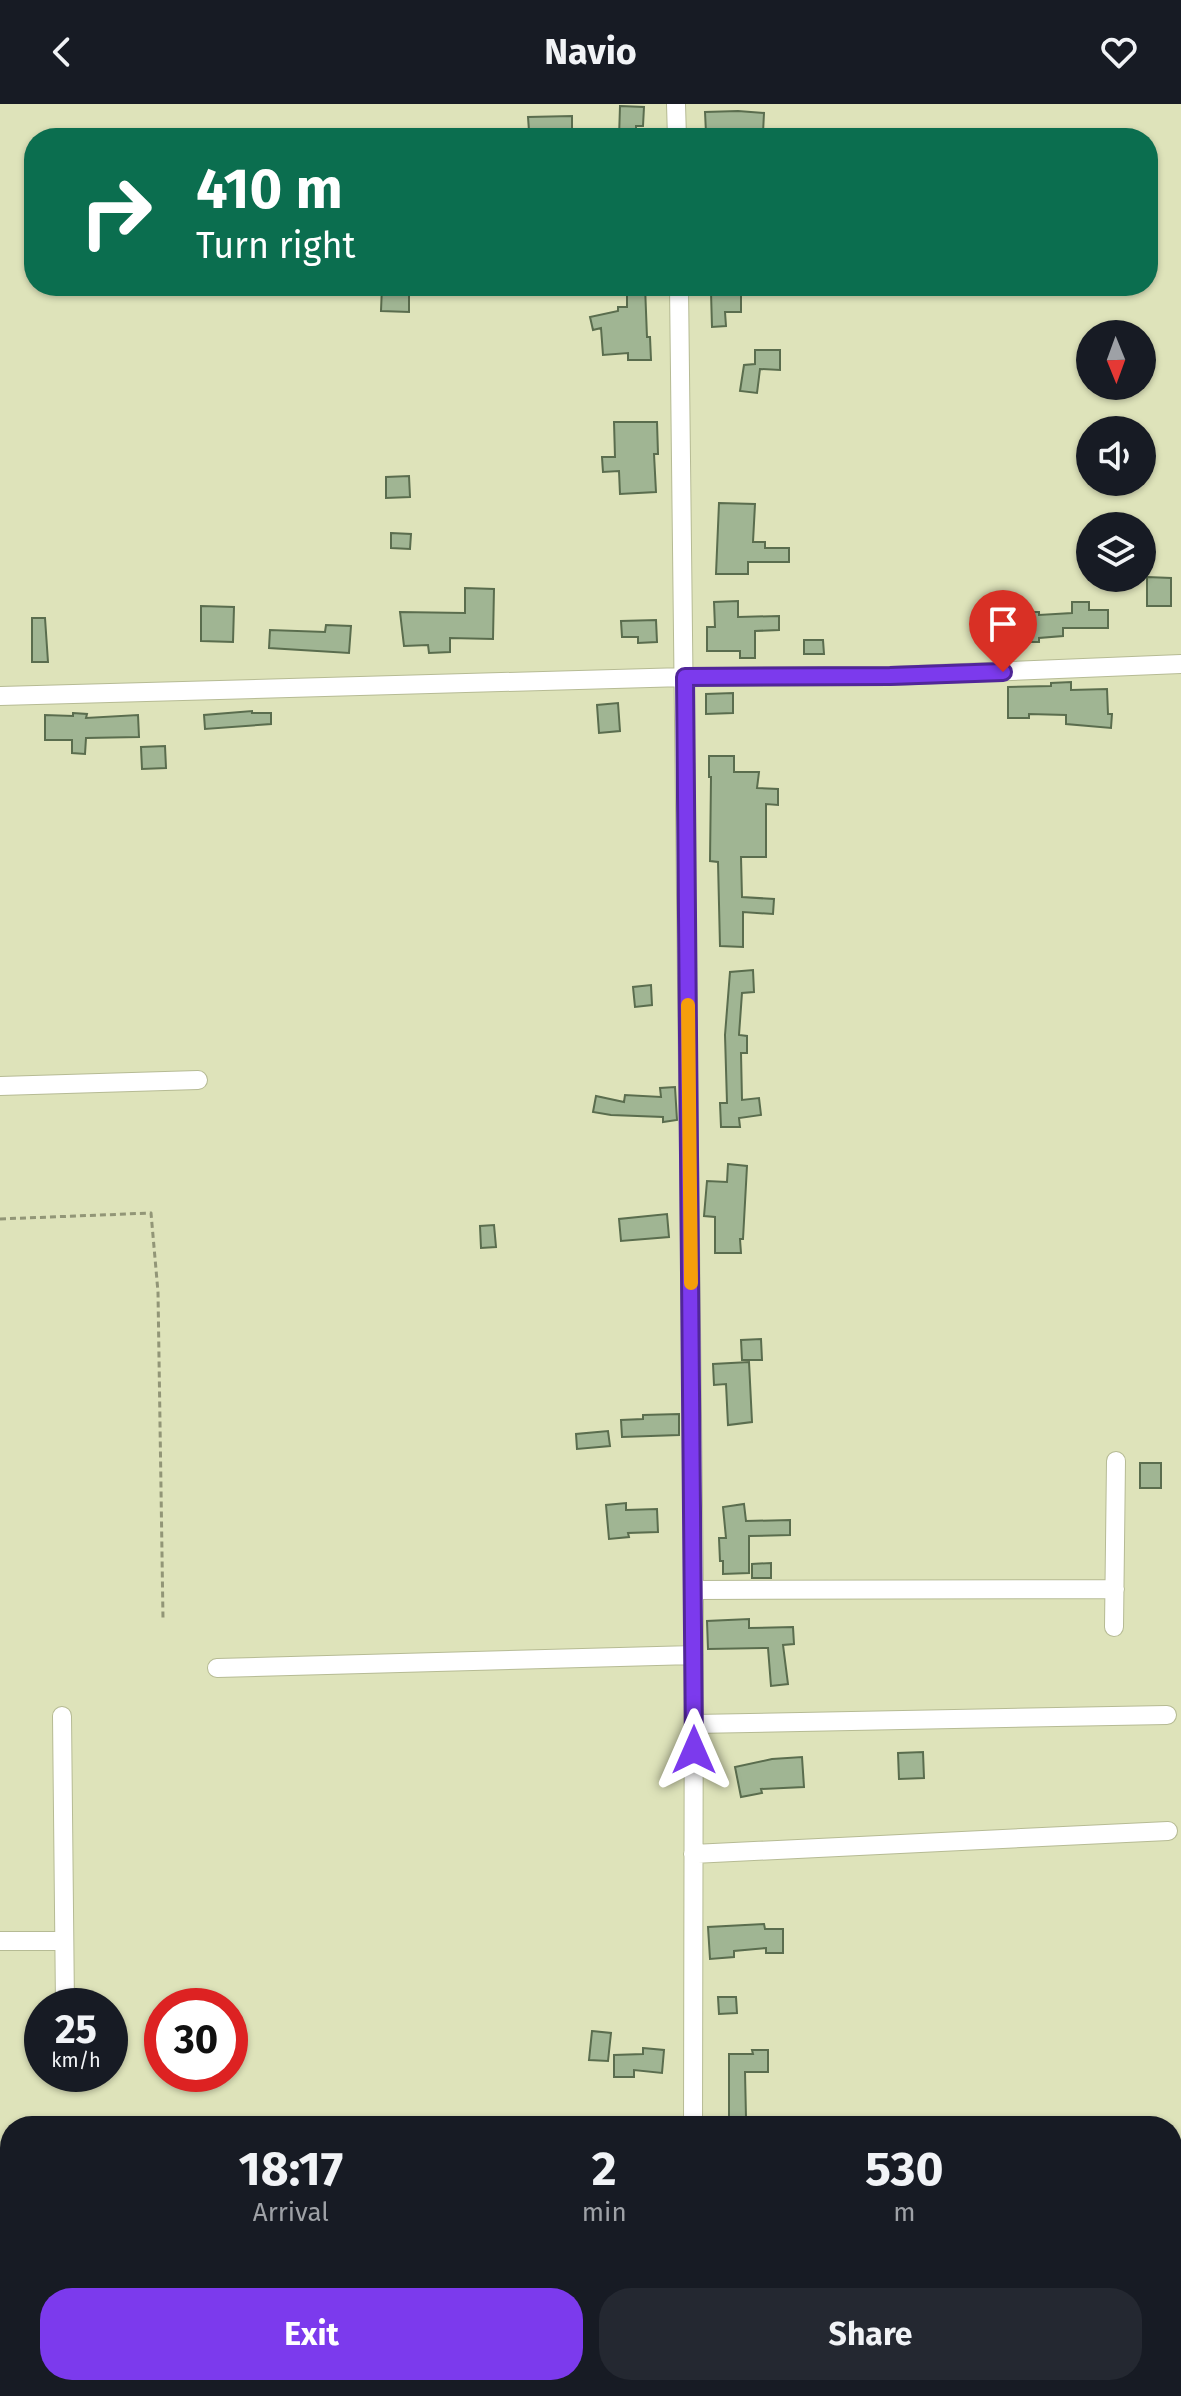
<!DOCTYPE html>
<html lang="en">
<head>
<meta charset="utf-8">
<style>
  :root { --surface:#171b24; --page:#242831; --text:#f1f3f6; --muted:#9ea1a6; --accent:#7c3aed }
  body { margin:0; font-family:"Fira Sans",sans-serif; background:var(--page); color:var(--text); height:100vh; display:flex; flex-direction:column; font-size:30px; white-space:nowrap }
  * { box-sizing:border-box; margin:0 }
  p { font-size:26px; color:var(--muted) }
  .icon { flex:none; width:44px; height:44px; fill:none; stroke:currentColor; stroke-width:2; stroke-linecap:round; stroke-linejoin:round }
  .map { position:relative; flex:1; overflow:hidden }
  .details { position:absolute; left:0px; top:2012px; width:1182px; height:280px; display:flex; flex-direction:column; background:var(--surface); border-radius:32px 32px 0 0; box-shadow:0 2px 6px #0004 }
  .details>* { flex:none }
  .banner { position:absolute; left:24px; top:24px; width:1134px; height:168px; border-radius:32px; box-shadow:0 2px 6px #0004; background:#0b6e4f; color:#fff; overflow:hidden }
  .needle { width:52px; rotate:179deg }
  .controls { position:absolute; left:1076px; top:216px; display:grid; gap:16px }
  .controls a { display:grid; place-items:center; width:80px; height:80px; border-radius:50%; background:var(--surface); box-shadow:0 2px 6px #0004; font-size:40px }
  .speed { position:absolute; left:24px; top:1884px; display:flex; gap:16px; font-size:40px; font-weight:700; text-align:center }
  .speed>* { display:grid; place-content:center; width:104px; height:104px; border-radius:50%; background:var(--surface); box-shadow:0 2px 6px #0004; line-height:1 }
  .speed small { font-size:20px; font-weight:400 }
  .speed .limit { border:12px solid #d22; background:#fff; color:#111 }
  .pin { position:absolute; display:grid; place-items:center; width:68px; height:68px; color:#fff; margin:-82px -34px; border-radius:50% 50% 50% 0; rotate:-45deg; box-shadow:0 0 8px #0007 }
  .pin .icon { rotate:45deg }
  .me { position:absolute; width:88px; margin:-44px; rotate:0deg; stroke-linejoin:round; filter:drop-shadow(0 0 6px #0008) }
  .turn { display:flex; align-items:center; gap:28px; height:168px; padding:0 40px; font-size:36px }
  .turn .icon { width:104px; height:104px; stroke-width:2.5 }
  .turn b { display:block; font-size:56px; line-height:68px }
  .eta { display:flex; justify-content:space-evenly; align-items:center; height:136px; text-align:center }
  .eta b { font-size:48px; font-weight:700; line-height:56px }
  .action { display:flex; gap:16px; margin-top:auto; padding:16px 40px }
  .action a { flex:1; height:92px; border-radius:32px; background:var(--accent); color:#fff; font-size:32px; font-weight:700; line-height:92px; text-align:center }
  .action a+a { background:var(--page); color:var(--text) }
  header { display:flex; justify-content:space-between; align-items:center; height:104px; padding:0 40px; background:var(--surface); font-size:36px; font-weight:700 }
  .map>svg:first-child { display:block }
  .building { fill:#a0b593; stroke:#5a6d4e; stroke-width:2 }
  .lines { fill:none; stroke-linecap:round; stroke-linejoin:round }
  .minor-casing { stroke:#b6bb94; stroke-width:20 }
  .path { stroke:#929677; stroke-width:3; stroke-dasharray:6 4; stroke-linecap:butt }
  .minor { stroke:#fff; stroke-width:18 }
  .route-casing { stroke:#51269a; stroke-width:20 }
  .route { stroke:#7c3aed; stroke-width:14 }
  .slow { stroke:#f59e0b; stroke-width:14 }
</style>
</head>
<body>
<header><svg class="icon" aria-label="back" viewBox="0 0 24 24"><path d="M15 5l-7 7 7 7"/></svg>Navio<svg class="icon" aria-label="heart" viewBox="0 0 24 24"><path d="M12 20l-8-8c-3-5 5-10 8-4 3-6 11-1 8 4z"/></svg></header>
<div class="map">
<svg width="1181" height="2292" viewBox="0 0 1181 2292">
  <rect width="100%" height="100%" fill="#dee3ba"/>
  <path class="building" d="M620 2 644 3 643 22H636V34H619Z
    M738 7 764 9 763 29H746L747 34H728V29H706L705 8Z
    M572 12V26L529 27 528 13Z
    M382 182H409V208L381 207Z
    M627 182H645L647 233H650L651 256H628V249L603 251 601 224 593 226 590 213 618 207V203H627Z
    M741 187V208H725L726 222 712 223 711 188Z
    M755 246H780V266L760 265 757 289 740 287 744 261 755 260Z
    M614 318H657L658 350H654L656 388 620 390 619 367 603 368 602 353H615Z
    M409 372 410 393 386 394V373Z
    M719 399 755 400 753 438H765V444H789V458H748V470H716Z
    M391 429 411 430 410 445 391 444Z
    M1147 473 1171 474V502H1147Z
    M465 484 494 485 493 535 450 534V548L429 549 428 541 404 542 400 508 465 509Z
    M738 497V513L779 512V526L755 527V554H740V547H707V523H715L714 498Z
    M1072 498H1089V506H1108V524H1063V532L1039 534V538H1023V508H1039V511L1072 509Z
    M201 502 234 503 233 538 201 537Z
    M32 514H45L48 558H32Z
    M656 516 657 538 638 539V533H622L621 517Z
    M326 521 351 522 349 549 269 544 270 526 325 528Z
    M804 536H823L824 550H804Z
    M1071 578V586L1107 585 1108 610H1112L1111 624 1066 620V611L1029 610V614H1008V583L1051 582V579Z
    M733 589V609L706 610V590Z
    M618 599 620 627 599 629 597 601Z
    M252 607V609H271V620L205 625 204 611Z
    M73 609 87 610 86 614 138 611 139 633 86 634 85 650 72 649V636H45V611L73 612Z
    M165 642 166 664 142 665 141 643Z
    M709 652H734V668H759L757 684 778 685V701L766 700V753H741L742 793 774 795 773 810 743 808V843L720 842 718 758 710 757 711 673H709Z
    M753 866 754 888 742 889 739 931 747 932V949H741L742 996 759 994 761 1011 739 1014 740 1023H721L720 999H727L725 931 730 868Z
    M651 881 652 901 635 903 633 883Z
    M675 983 677 1016 663 1018V1013L611 1011 593 1008 596 992 624 998 625 991 661 993 660 984Z
    M728 1060 747 1062 743 1135H740L741 1149H715V1113L704 1112 707 1077 727 1078Z
    M667 1110 669 1133 621 1137 619 1115Z
    M494 1121 496 1143 481 1144 480 1122Z
    M761 1235 762 1256H742L741 1236Z
    M749 1258 752 1318 728 1321 726 1280 714 1281 713 1260Z
    M679 1310V1331L622 1333 621 1316 643 1315V1311Z
    M608 1327 610 1342 577 1345 576 1330Z
    M1140 1359H1161V1384H1140Z
    M626 1399V1406L657 1405 658 1428 628 1429 629 1433 609 1435 606 1401Z
    M744 1400 746 1417 790 1416V1431L749 1432V1469L723 1470V1457H720L719 1434H726L723 1403Z
    M771 1459V1474H752V1460Z
    M749 1515V1524L793 1523 794 1540 783 1541 788 1580 771 1582 768 1544 708 1545 707 1517Z
    M923 1648 924 1674 899 1675 898 1649Z
    M802 1653 804 1683 761 1685 762 1689 741 1693 735 1663 772 1655Z
    M764 1820 765 1825H783V1849H766V1844L734 1847V1853L710 1855 708 1823Z
    M718 1893H736L737 1909 719 1910Z
    M592 1927 611 1929 608 1957 589 1956Z
    M643 1944 664 1946 662 1969 634 1966V1973H614V1951L643 1950Z
    M752 1946H768V1968H745L746 2013H729V1950H753Z"/>
  <g class="lines">
    <defs>
      <path id="minor" d="M676 0 677 34
        M679 182 694 1486 693 2022
        M0 592 685 573 890 572 1181 560
        M0 982 198 976
        M694 1486 1115 1485
        M1114 1523 1116 1357
        M217 1564 694 1551
        M62 1612 65 1902
        M694 1620 1167 1611
        M693 1750 1168 1727
        M0 1837H64
        M692 2292V2282"/>
    </defs>
    <use href="#minor" class="minor-casing"/>
    <path class="path" d="M0 1115 151 1109 158 1188 163 1515"/>
    <use href="#minor" class="minor"/>
  </g>
  <g class="lines">
    <defs>
      <path id="route" d="M694 1646 685 573 890 572 1003 568"/>
    </defs>
    <use href="#route" class="route-casing"/>
    <use href="#route" class="route"/>
    <path class="slow" d="M688 901 691 1179"/>
  </g>
</svg>
<div class="controls">
<a><svg class="needle" viewBox="-14 -14 28 28"><path d="M0-13l5 13h-10z" fill="#e53935"/><path d="M0 13l5-13h-10z" fill="#9ea1a6"/></svg></a>
<a><svg class="icon" aria-label="sound" viewBox="0 0 24 24"><path d="M4 9h4l5-4v14l-5-4H4zM17 9q2 3 0 6"/></svg></a>
<a><svg class="icon" aria-label="layers" viewBox="0 0 24 24"><path d="M12 4l9 5-9 5-9-5zM3 14l9 5 9-5"/></svg></a>
</div>
<div class="speed"><div>25<small>km/h</small></div><div class="limit">30</div></div>
<div class="pin" style="left:1003px;top:568px;background:#d93025"><svg class="icon" aria-label="arrive" viewBox="0 0 24 24"><path d="M6 21V4h12l-3 4 3 4H6"/></svg></div>
<svg class="me" style="left:694px;top:1646px" viewBox="-20 -20 40 40"><path d="M0-17L14 15 0 8-14 15z" fill="#7c3aed" stroke="#fff" stroke-width="4"/></svg>
<div class="banner">
<div class="turn"><svg class="icon" aria-label="right" viewBox="0 0 24 24"><path d="M7 20v-9h11M14 6l5 5-5 5"/></svg><div><b>410 m</b>Turn right</div></div>
</div>
<section class="details">
<div class="eta">
<div><b>18:17</b><p>Arrival</p></div>
<div><b>2</b><p>min</p></div>
<div><b>530</b><p>m</p></div>
</div>
<div class="action"><a>Exit</a><a>Share</a></div>
</section>
</div>
</body>
</html>
